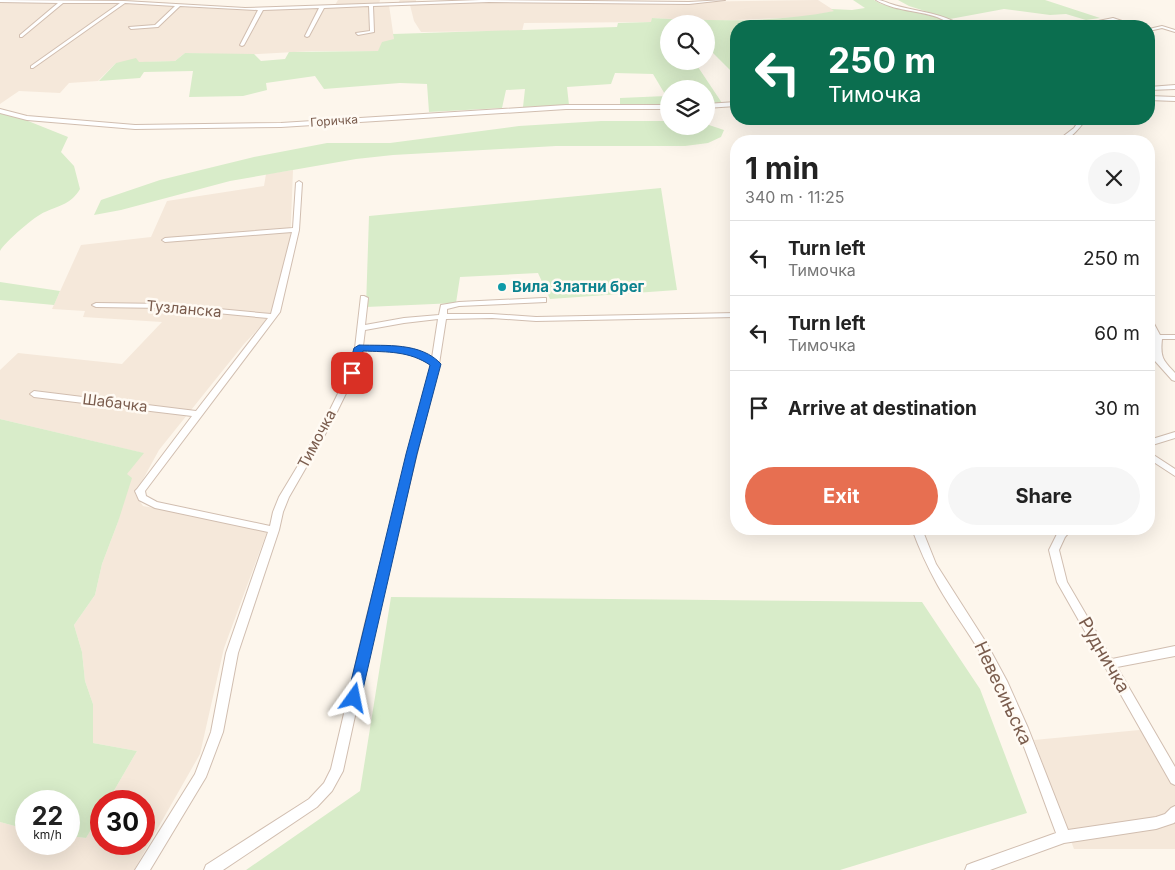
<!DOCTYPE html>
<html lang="en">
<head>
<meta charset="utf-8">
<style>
  :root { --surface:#fff; --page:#f6f6f6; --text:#222; --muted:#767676; --line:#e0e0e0; --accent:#e76f51 }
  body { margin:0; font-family:Inter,sans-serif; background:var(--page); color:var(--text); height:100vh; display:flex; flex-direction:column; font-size:19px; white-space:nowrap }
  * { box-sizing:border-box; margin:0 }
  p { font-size:16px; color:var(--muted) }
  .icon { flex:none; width:28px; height:28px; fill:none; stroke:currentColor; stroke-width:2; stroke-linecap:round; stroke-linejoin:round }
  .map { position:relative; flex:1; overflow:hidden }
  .panel { position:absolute; left:730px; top:135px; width:425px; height:400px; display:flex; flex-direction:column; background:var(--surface); border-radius:20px; box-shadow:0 5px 20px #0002 }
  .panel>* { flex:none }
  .hud { position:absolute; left:730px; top:20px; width:425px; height:105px; border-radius:20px; box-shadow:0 5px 20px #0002; background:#0b6e4f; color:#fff; overflow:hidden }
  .fabs { position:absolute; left:660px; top:15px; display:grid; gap:10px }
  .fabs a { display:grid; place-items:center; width:55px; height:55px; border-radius:50%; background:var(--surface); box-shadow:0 5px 20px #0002; font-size:25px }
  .speed { position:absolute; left:15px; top:790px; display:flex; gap:10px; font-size:25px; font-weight:700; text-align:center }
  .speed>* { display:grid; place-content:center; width:65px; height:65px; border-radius:50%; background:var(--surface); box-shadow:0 5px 20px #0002; line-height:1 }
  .speed small { font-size:12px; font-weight:400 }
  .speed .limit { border:8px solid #d22; background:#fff; color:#111 }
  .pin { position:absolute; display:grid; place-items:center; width:42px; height:42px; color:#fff; margin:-21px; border-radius:10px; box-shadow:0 2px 8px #0006 }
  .me { position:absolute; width:55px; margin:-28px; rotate:12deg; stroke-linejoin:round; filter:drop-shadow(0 0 4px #0008) }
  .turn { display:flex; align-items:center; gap:18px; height:105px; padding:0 15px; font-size:22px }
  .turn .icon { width:65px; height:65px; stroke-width:2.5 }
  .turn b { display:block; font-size:35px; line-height:42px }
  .round { display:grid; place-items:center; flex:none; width:52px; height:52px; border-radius:26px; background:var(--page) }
  .summary { display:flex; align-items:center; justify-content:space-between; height:85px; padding:0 15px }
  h1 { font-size:30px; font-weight:700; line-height:38px }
  .cta { display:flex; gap:10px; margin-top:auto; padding:10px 15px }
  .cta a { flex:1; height:58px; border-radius:30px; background:var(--accent); color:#fff; font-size:20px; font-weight:700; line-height:58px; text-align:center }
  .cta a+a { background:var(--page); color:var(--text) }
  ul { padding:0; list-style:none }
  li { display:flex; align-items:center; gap:15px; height:75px; padding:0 15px; border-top:1px solid var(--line) }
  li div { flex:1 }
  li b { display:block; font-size:19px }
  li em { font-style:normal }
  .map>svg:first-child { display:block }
  .residential { fill:#f5e8da }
  .green { fill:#d8ecc9 }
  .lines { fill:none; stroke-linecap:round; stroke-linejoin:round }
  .minor-casing { stroke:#d1beb0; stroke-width:2 }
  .minor { fill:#fff; fill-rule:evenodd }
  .route { fill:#1a73e8; stroke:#114b97 }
  .culture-dot { fill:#0f9aa8; stroke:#fffaf3; stroke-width:2 }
  .labels { text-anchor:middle; stroke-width:5; stroke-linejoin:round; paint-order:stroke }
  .far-street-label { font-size:12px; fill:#7a5c4d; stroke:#fffaf3 }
  .culture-label { font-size:15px; font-weight:bold; fill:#0d838f; stroke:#fffaf3; text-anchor:start }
  .street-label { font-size:15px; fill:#7a5c4d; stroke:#fffaf3 }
  .near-street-label { font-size:18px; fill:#7a5c4d; stroke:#fffaf3 }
</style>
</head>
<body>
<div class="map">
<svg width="1175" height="870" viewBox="0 0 1175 870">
  <rect width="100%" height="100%" fill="#fdf6ec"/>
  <path class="residential" d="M0 0H122L262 9 335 5 338 0H380L379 4 398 3 400 0H416V2L478 0 685 2 818 0 835 11 806 17 711 21 653 18 652 22 524 23 522 31 421 32 414 21 410 5H389L394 39 378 51H312L241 55 185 53 175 61 116 63 98 81 69 83 60 93 19 91 0 104Z
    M293 170 290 245 275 311 244 344 159 450 135 494 143 506 268 529 224 648 200 754 134 870H0V822L26 829V844H69V836L86 838 101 813V844H144V801H108L137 751 93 743V704L85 681 82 652 74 625 95 595 102 564 118 522 126 474 143 453 0 419V370L18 353 122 364 162 322 83 317 85 311 52 309 81 245 151 237 167 201 264 186 266 174Z
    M1150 729 1175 769V849H1074L1034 740Z"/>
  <path class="green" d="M853 0H874L881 4 940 18 955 26H736V76L711 51 706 52V24H669V61H694L722 103 706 104V89H669V105H620V98L666 96 653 74 615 73 611 84 567 87 569 105 523 107 525 89 506 90 502 108 429 112 427 84 400 83 324 89 315 76 266 83 267 90 243 96 189 97 193 71 144 72 140 78 99 81 116 63 136 58 139 62 175 61 185 53 254 54 261 61 285 59 289 52 378 51 382 42 394 39 393 34 617 27 618 23 651 22 652 18C713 21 775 23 834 11L831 9 852 10 865 8Z
    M898 0H1045L1100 18 1086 20 1066 14 1050 15 1004 9 950 19 909 6Z
    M0 113 23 119 68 137 61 152 74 166 80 189C71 204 61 205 45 212 36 215 5 242 0 251Z
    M601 121H669V126H706V124L724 130 721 137 708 143 685 146H556L393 155 356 159 230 181 121 210 94 215 101 200 160 180 254 157 327 143H390L519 126Z
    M661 188 677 290 550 299 538 273 460 277 456 303 366 307 369 216Z
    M0 282 60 291 54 305 0 300Z
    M0 419 144 453 127 474 132 478 118 522 102 564 95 595 74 625 82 652 85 681 93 704V743L137 751 108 801H101V813L86 838 69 836V801H26V829L0 822Z
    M391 597 922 602 980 689 1027 813 840 870H246L360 791Z"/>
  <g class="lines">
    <defs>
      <path id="minor" d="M0 0 124 1 245 8 481 0 689 2 725 0 689 4 489 2 373 6 374 32 358 35 356 33 370 31 369 6 324 8 309 36 307 37 305 36 319 8 263 10 244 45 242 46 240 45 258 10 180 6 158 27 131 29 129 27 155 25 175 6 125 3 33 68H31V66L120 3H63L22 37H20V35L58 3 0 2Z
        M876 0C882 0 885 2 891 4 915 12 941 12 962 26 953 27 945 20 937 17 917 10 894 11 876 0Z
        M1113 18 1137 26C1129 27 1122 22 1114 21 1102 19 1087 27 1074 26Z
        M1162 26 1175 30V32L1162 28 1149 31V29Z
        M1175 85V89L1149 90V87Z
        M1149 96 1175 97V101L1149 100Z
        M736 102V106L706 108V104Z
        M566 105H669V109H566L281 127 135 129 27 120 0 113V109L27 116 135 125 281 123Z
        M1080 119H1086C1079 129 1070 141 1057 141L1074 128Z
        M299 181 302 183 299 230 280 312 145 491 146 496 157 502 270 526 273 512 279 497 323 424 348 373 355 348 361 296H364L368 298 365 325 404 318 439 315 441 305 459 302 543 298H546V302L459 306 447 309V314H492L536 317 736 313V317L536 321 492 318 446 319 439 364 375 624 343 771 332 791 317 807 223 870H204L206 865 309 799 324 783 331 769 365 624 431 365C411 349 387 351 362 350L356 373 331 424 289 497 283 512 279 530 238 653 223 732 206 777 150 870H135L195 774 211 732 226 653 268 532 155 508 139 500 135 491 137 489 192 416 34 397 30 394 34 391 196 411 268 318 165 308 96 307 92 305 96 303 165 304 271 314 292 232 165 242 162 240 165 238 293 228 296 183ZM438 319 432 358C412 344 386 346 363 346L365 330 404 323Z
        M1149 320H1152L1160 335H1175V339H1162C1160 358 1163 360 1175 373V381L1172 380 1155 361 1153 348 1154 337 1149 328Z
        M1175 432V438L1149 446V440Z
        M1149 452 1175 469V476L1149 459Z
        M912 529H922L936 564 987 644 1007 681 1028 728 1068 830 1156 817 1165 814 1171 808 1175 806V822L1174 823 1156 829 1064 843 990 870H965L967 865 972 863 1056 833C1035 778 1017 721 989 668 974 639 953 613 937 584 927 566 919 548 912 529Z
        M1061 529H1072L1065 537 1059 550 1067 582 1112 659 1175 646V656L1117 667 1175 767V785L1171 783 1057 582 1049 550 1058 532Z"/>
    </defs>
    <use href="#minor" class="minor-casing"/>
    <use href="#minor" class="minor"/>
  </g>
  <path class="route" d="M359 345C386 346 421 342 441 364L417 454 361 698 359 702 354 704 349 702 347 698 406 454 430 365C409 351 388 352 363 351L357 373 352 376 348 375 347 373 354 348Z"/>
  <circle class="culture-dot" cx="502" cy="287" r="5"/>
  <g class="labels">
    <g class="far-street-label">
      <text transform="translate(334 121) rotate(-4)" y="4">Горичка</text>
    </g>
    <g class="culture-label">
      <text x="512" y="292">Вила Златни брег</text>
    </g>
    <g class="street-label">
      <text transform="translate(184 309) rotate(5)" y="5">Тузланска</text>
      <text transform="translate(115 403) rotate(7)" y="5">Шабачка</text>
      <text transform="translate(317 439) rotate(-62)" y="5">Тимочка</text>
    </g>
    <g class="near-street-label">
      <text transform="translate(1104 655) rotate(60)" y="6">Рудничка</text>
      <text transform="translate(1003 693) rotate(65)" y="6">Невесињска</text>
    </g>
  </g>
</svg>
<div class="fabs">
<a><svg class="icon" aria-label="search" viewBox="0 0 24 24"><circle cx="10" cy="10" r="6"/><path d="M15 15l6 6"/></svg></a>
<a><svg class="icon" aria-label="layers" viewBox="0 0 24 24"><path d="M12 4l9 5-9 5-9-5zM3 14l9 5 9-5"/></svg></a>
</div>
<div class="speed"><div>22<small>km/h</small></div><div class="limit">30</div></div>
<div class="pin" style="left:352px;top:373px;background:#d93025"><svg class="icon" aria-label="arrive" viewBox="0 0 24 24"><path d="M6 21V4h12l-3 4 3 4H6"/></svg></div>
<svg class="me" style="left:354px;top:698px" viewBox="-20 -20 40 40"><path d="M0-17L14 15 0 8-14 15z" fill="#1a73e8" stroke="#fff" stroke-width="4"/></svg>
<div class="hud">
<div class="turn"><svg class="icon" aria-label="left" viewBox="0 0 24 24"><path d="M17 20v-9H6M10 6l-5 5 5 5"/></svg><div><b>250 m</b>Тимочка</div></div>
</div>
<section class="panel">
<div class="summary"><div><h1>1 min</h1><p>340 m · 11:25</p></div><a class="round"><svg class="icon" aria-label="close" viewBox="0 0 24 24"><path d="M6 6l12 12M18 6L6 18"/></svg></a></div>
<ul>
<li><svg class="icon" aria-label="left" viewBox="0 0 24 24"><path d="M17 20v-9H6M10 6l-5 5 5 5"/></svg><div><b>Turn left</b><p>Тимочка</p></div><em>250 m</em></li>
<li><svg class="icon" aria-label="left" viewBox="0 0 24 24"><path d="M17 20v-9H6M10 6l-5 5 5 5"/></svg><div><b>Turn left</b><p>Тимочка</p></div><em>60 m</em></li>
<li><svg class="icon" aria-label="arrive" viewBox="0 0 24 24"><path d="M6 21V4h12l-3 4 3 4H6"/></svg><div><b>Arrive at destination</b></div><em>30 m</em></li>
</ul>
<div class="cta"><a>Exit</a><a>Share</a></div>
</section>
</div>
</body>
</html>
